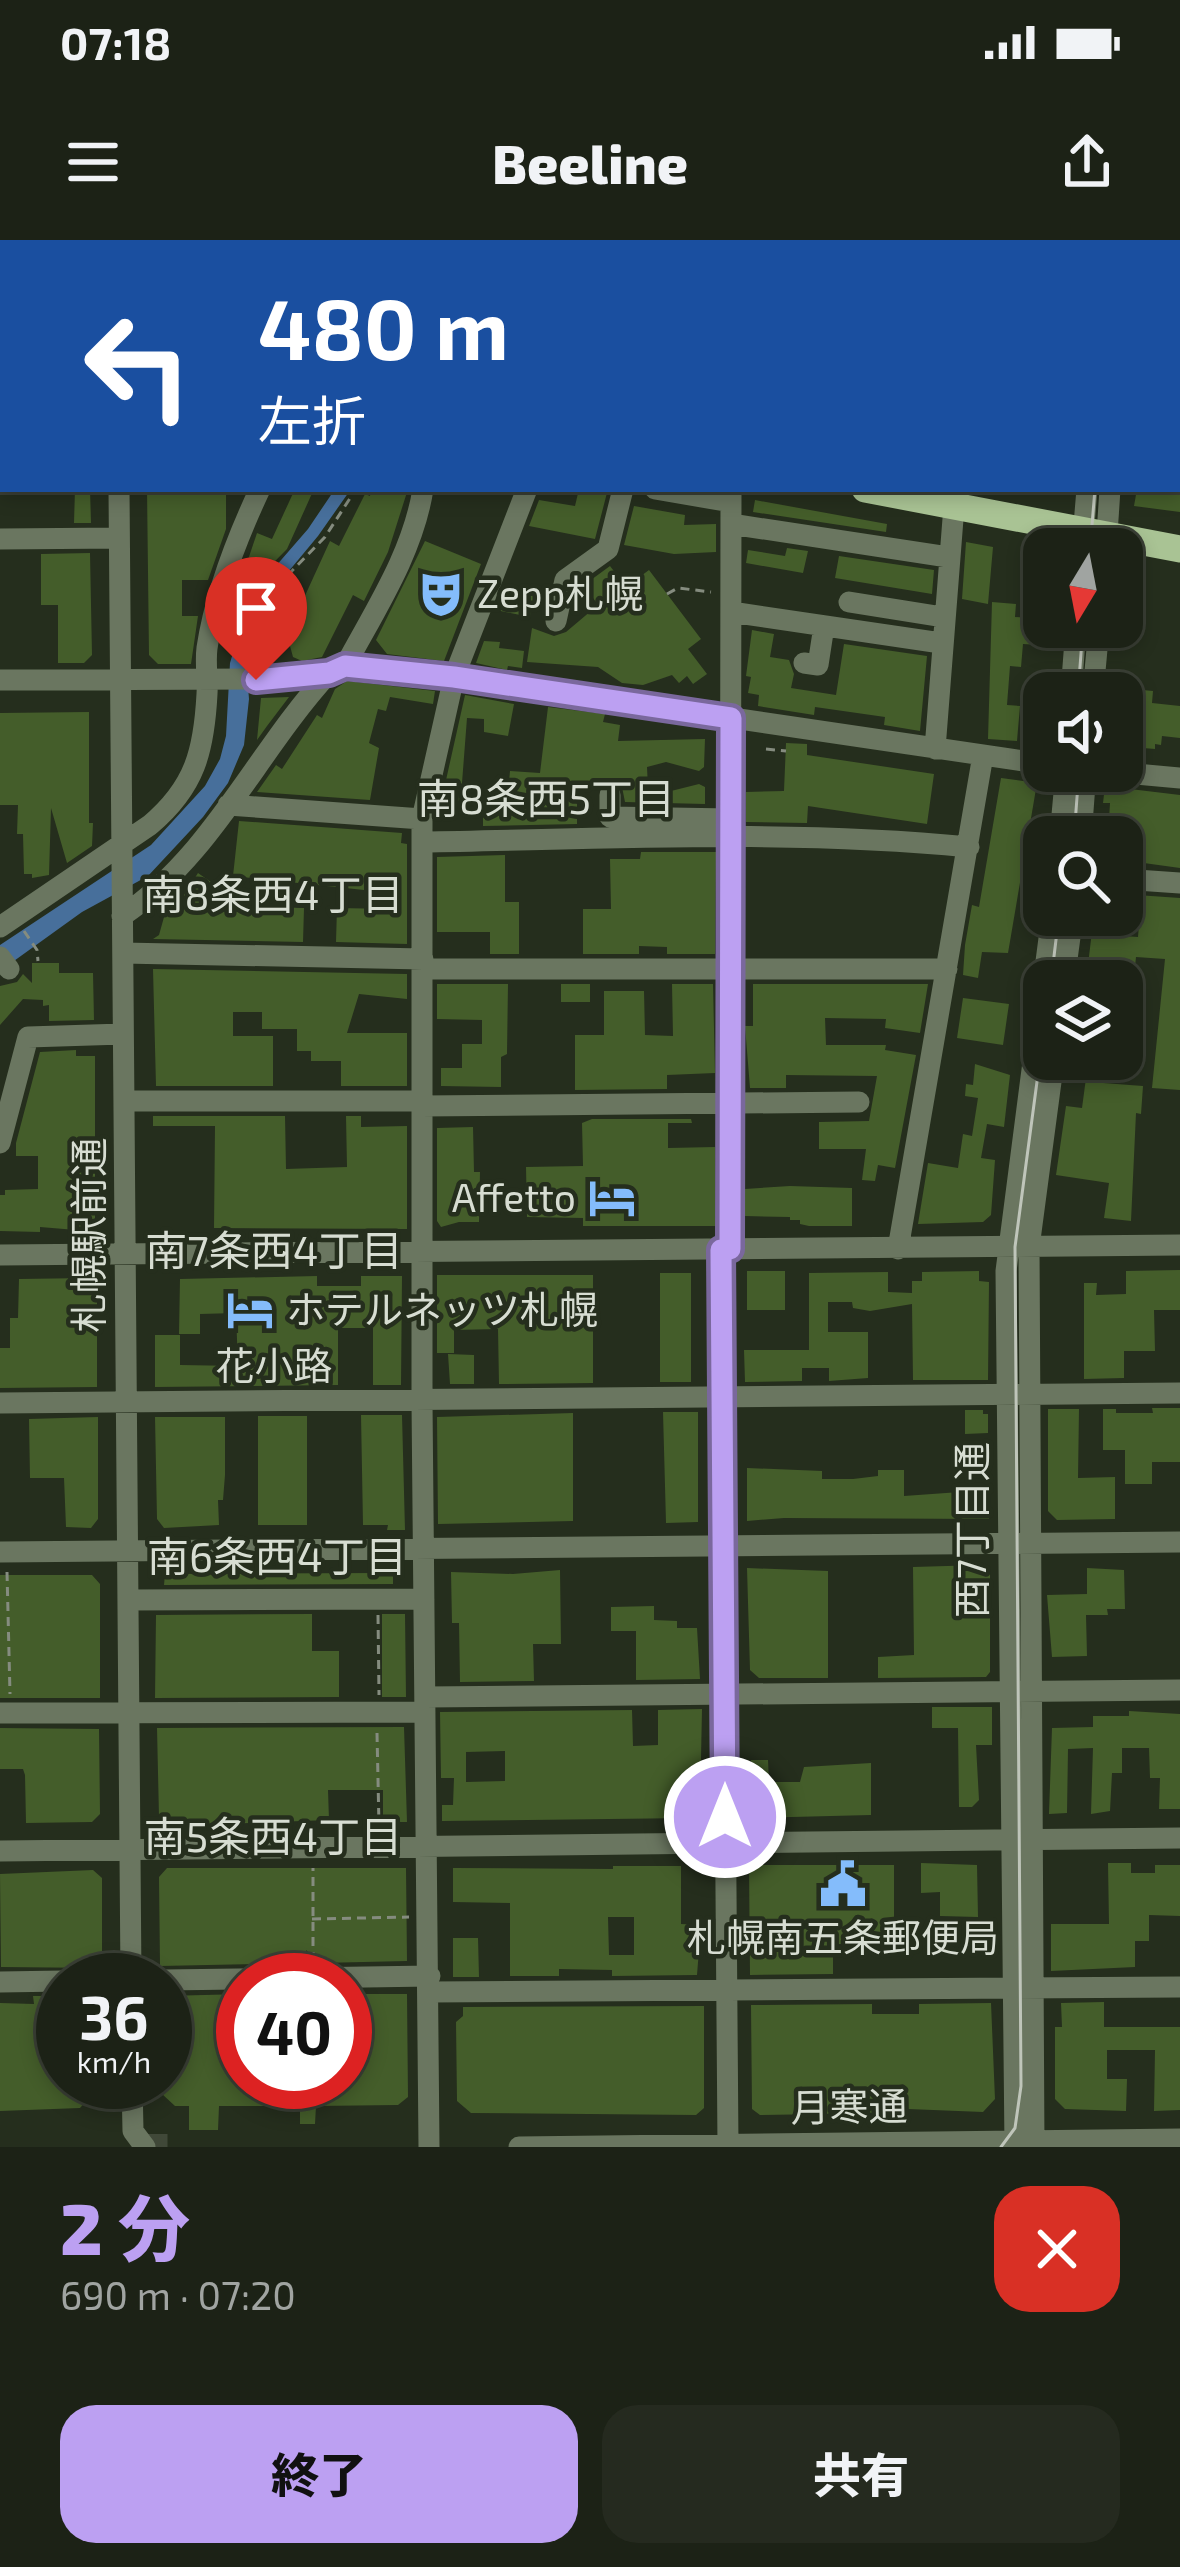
<!DOCTYPE html>
<html lang="ja">
<head>
<meta charset="utf-8">
<style>
  :root { --surface:#1c2216; --page:#252a1f; --text:#f1f3f6; --muted:#a0a4a1; --line:#3a3f35; --accent:#bca0f2 }
  body { margin:0; font-family:"Exo 2","Noto Sans JP",sans-serif; background:var(--page); color:var(--text); height:100vh; display:flex; flex-direction:column; font-size:45px; white-space:nowrap }
  * { box-sizing:border-box; margin:0 }
  p { font-size:39px; color:var(--muted) }
  .icon { flex:none; width:66px; height:66px; fill:none; stroke:currentColor; stroke-width:2; stroke-linecap:round; stroke-linejoin:round }
  .map { position:relative; height:1907px; overflow:hidden }
  .panel { display:flex; flex-direction:column; background:var(--surface); flex:1 }
  .panel>* { flex:none }
  .banner { position:absolute; left:0px; top:0px; width:1182px; height:252px; box-shadow:0 6px 18px #0003,0 0 0 3px var(--line); background:#1a4fa0; color:#fff; overflow:hidden }
  .needle { width:78px; rotate:190deg }
  .controls { position:absolute; left:1023px; top:288px; display:grid; gap:24px }
  .controls a { display:grid; place-items:center; width:120px; height:120px; border-radius:24px; background:var(--surface); box-shadow:0 6px 18px #0003,0 0 0 3px var(--line); font-size:60px }
  .speed { position:absolute; left:36px; top:1713px; display:flex; gap:24px; font-size:60px; font-weight:700; text-align:center }
  .speed>* { display:grid; place-content:center; width:156px; height:156px; border-radius:50%; background:var(--surface); box-shadow:0 6px 18px #0003,0 0 0 3px var(--line); line-height:1 }
  .speed small { font-size:30px; font-weight:400 }
  .speed .limit { border:18px solid #d22; background:#fff; color:#111 }
  .pin { position:absolute; display:grid; place-items:center; width:102px; height:102px; color:#fff; margin:-123px -51px; border-radius:50% 50% 50% 0; rotate:-45deg; box-shadow:0 0 12px #0007 }
  .pin .icon { rotate:45deg }
  .me { position:absolute; width:132px; margin:-66px; rotate:0deg; stroke-linejoin:round; filter:drop-shadow(0 0 9px #0008) }
  .turn { display:flex; align-items:center; gap:42px; height:252px; padding:0 60px; font-size:54px }
  .turn .icon { width:156px; height:156px; stroke-width:2.5 }
  .turn b { display:block; font-size:84px; line-height:102px }
  .round { display:grid; place-items:center; flex:none; width:126px; height:126px; border-radius:36px; background:var(--page) }
  .headline { display:flex; align-items:center; justify-content:space-between; height:204px; padding:0 60px }
  h1 { font-size:72px; font-weight:800; line-height:90px; color:var(--accent) }
  .cta { display:flex; gap:24px; margin-top:auto; padding:24px 60px }
  .cta a { flex:1; height:138px; border-radius:36px; background:var(--accent); color:#111; font-size:48px; font-weight:800; line-height:138px; text-align:center }
  .cta a+a { background:var(--page); color:var(--text) }
  .status { display:flex; justify-content:space-between; align-items:center; height:84px; padding:0 60px; background:var(--surface); direction:ltr }
  .status svg { height:33px; fill:currentColor }
  header { display:flex; justify-content:space-between; align-items:center; height:156px; padding:0 60px; background:var(--surface); font-size:54px; font-weight:800 }
  .map>svg:first-child { display:block }
  .water { fill:#476f9b }
  .building { fill:#445d2a; fill-rule:evenodd }
  .lines { fill:none; stroke-linecap:round; stroke-linejoin:round }
  .minor-tunnel { stroke:#404838; stroke-width:21; stroke-dasharray:21 10; stroke-linecap:butt }
  .path { stroke:#858c7f; stroke-width:3; stroke-dasharray:9 6; stroke-linecap:butt }
  .minor { stroke:#6a7660; stroke-width:21 }
  .major { stroke:#a9c394; stroke-width:27 }
  .tram { stroke:#bfc5ba; stroke-width:3 }
  .route-casing { stroke:#7a689d; stroke-width:30 }
  .route { stroke:#bca0f2; stroke-width:21 }
  .labels { text-anchor:middle; stroke-width:9; stroke-linejoin:round; paint-order:stroke }
  .poi-label { font-size:39px; fill:#d7ddd2; stroke:#252e1d; text-anchor:start }
  .street-label { font-size:39px; fill:#d7ddd2; stroke:#252e1d }
  .neighbourhood-label { font-size:42px; fill:#d7ddd2; stroke:#252e1d }
</style>
</head>
<body>
<div class="status"><b>07:18</b><svg viewBox="0 0 49 12"><path d="M0 12V9h3v3zM5 12V6h3v6zM10 12V3h3v9zM15 12V0h3v12zM26 1h20v11H26zM47 4h2v5h-2z"/></svg></div>
<header><svg class="icon" aria-label="menu" viewBox="0 0 24 24"><path d="M4 6h16M4 12h16M4 18h16"/></svg>Beeline<svg class="icon" aria-label="share" viewBox="0 0 24 24"><path d="M12 15V3M7 8l5-5 5 5M5 13v7h14v-7"/></svg></header>
<div class="map">
<svg width="1180" height="1907" viewBox="0 0 1180 1907">
  <rect width="100%" height="100%" fill="#252e1d"/>
  <path class="water" d="M335 249H351L318 296 264 361 246 421 249 459 244 505 228 543 203 577 148 636 82 672 0 731V705L151 605 205 546 220 519 226 496 230 423 245 373 262 342 308 289Z"/>
  <path class="building" d="M75 249H90L91 283H74Z
    M147 249H226V289L208 340H182V376H198L191 424H158L149 415Z
    M295 249H314L287 309 233 364 257 293 272 299Z
    M371 249H408L388 312 364 361 353 355 322 417 302 421 293 417 287 395 330 301 339 306 365 254 370 256Z
    M579 249H608L595 299 529 286 539 260 575 266Z
    M1137 249H1180V272L1134 266Z
    M755 260 887 284 886 292 753 272Z
    M634 266 685 275 684 285 716 284V312L674 314 624 305Z
    M425 301 481 324 444 421 387 414 376 400Z
    M966 302 993 307 988 364 962 359Z
    M787 308 808 311 803 333 746 323 748 310 785 316Z
    M90 313 92 415 84 423H58V365H41V314Z
    M839 316 934 330 932 354 835 338Z
    M610 326 626 347 649 330 701 399 688 409 707 434 693 444 687 436 679 443 672 435 643 445 622 443 598 427 527 422 532 388 554 396 566 392 598 365 584 345Z
    M504 350 535 356 530 377 496 370Z
    M992 362 1016 364 1015 377 1044 379V387H1057L1056 406 1023 404 1021 427 1010 426 1007 465 1020 466 1017 501 988 499Z
    M752 390 774 394 770 417 789 420 794 434 791 448 836 455 844 404 927 416 920 491 884 485 885 477 815 467 814 475 758 466 759 455 748 453 751 437 746 436Z
    M484 401 500 402 499 408 524 411 522 428 508 426 507 430 476 423Z
    M347 441 435 451 433 464 390 457 386 471 378 469 369 503 379 508 370 560 257 552 276 525 282 529 317 475 322 478 335 449Z
    M1122 448 1153 451 1152 463 1180 466V498L1162 496 1161 505 1155 504V509L1143 508 1142 519 1122 518Z
    M465 455 514 464 508 496 484 492V479L467 478 460 569 440 567Z
    M289 457 267 486 257 500 261 458Z
    M548 467 605 474 603 482 620 485 618 501 705 499 704 527 699 531 666 522 647 527 648 548 671 551 699 544 705 547V564L625 562 622 547 609 540 596 550H577V584L483 586V562L507 563 510 531 540 533Z
    M89 472V583H93L92 606 67 623 51 568 49 635 32 638V634H24L23 594H17L18 565H0V473Z
    M786 503 807 504V515L934 534 927 584 808 566 807 583 746 582V552L784 551Z
    M1001 538 1037 543 1008 713 982 712 978 738 963 735 965 705 972 665 979 667Z
    M1105 546 1180 555V628L1122 620V597H1108L1110 563H1103Z
    M239 581 402 593 401 603 407 604V704L336 702 337 668 391 669 392 653 233 636Z
    M641 612H716L715 714H667V707L639 706V714H583V669H611L610 619H640Z
    M505 615V662H519V714H490V692H437V617Z
    M198 633 218 647 206 664 266 673V667L304 668 303 702 153 699 159 695 166 670 184 643 189 647Z
    M1122 654 1180 658V850L1152 848 1165 719 1136 717 1133 746 1122 745V741H1086L1094 675H1110L1108 695 1138 697 1140 672 1122 670Z
    M32 723H59V733H93L94 780 49 781V765L43 766V760L23 759 0 785V746L17 742 23 734 32 743Z
    M153 729 407 734V759L359 754 347 793H407V846H341V821H311V811H297V789H262V772H233V796H273V846H156Z
    M437 744H508L507 814 501 817V847L441 846V828H462V804H482V780L437 779Z
    M561 744H590V762H561Z
    M672 744H713L715 833 667 835V849L575 850V795H604V751H644L645 795 673 796Z
    M753 744H928L920 793 885 788 886 779 825 778 826 805H886L885 810 916 815 895 928 878 925 875 941 862 940 866 909H819V882L869 881 877 836 786 835V848H750L745 786H753Z
    M963 758 1009 764 1003 805 957 798Z
    M76 810V816H95V983L88 991 40 987V992L0 991V955H5V950L38 949V916H16V903L40 812Z
    M1088 823 1105 826 1103 843 1143 846 1141 874 1136 873 1131 981 1104 978 1109 943 1056 935 1066 866 1082 868Z
    M975 824 1010 835 1004 887 987 884 981 918 995 920 991 975 983 982 918 984 928 923 958 928 963 894 972 896 978 858 965 856 966 844 973 845Z
    M153 876H285L286 929 347 927 346 876H361V887L407 886V989L214 988 215 886H153Z
    M592 879H691L692 883H668V908L715 907V986H583V978L527 977 526 927 583 926 582 883Z
    M473 887 474 932H480L479 982H459L441 987 437 981V888Z
    M790 946 852 948V986H809L800 984V980H790V977L745 976V949Z
    M1180 1030V1070H1154L1155 1111H1124V1138L1084 1139V1043H1097L1096 1055 1126 1054V1031Z
    M747 1031H785V1070H747Z
    M979 1031V1041L989 1042 988 1140H913L912 1064 870 1071 853 1068 852 1062H828V1092H868V1138L829 1141V1128H802V1141L745 1142 744 1110H809V1033L888 1032V1052L912 1053V1041H922V1032Z
    M660 1033H691V1142H660Z
    M437 1035H593V1143L499 1144 498 1089 454 1090V1113H437Z
    M317 1036V1046H361V1036H402L401 1145H373V1088H338V1145L155 1147V1095H180V1125L238 1126 236 1073 200 1074V1094H179L180 1039Z
    M89 1038 97 1046V1147L0 1148V1108H10V1078H18L19 1039Z
    M448 1114 474 1115V1144H450Z
    M1152 1168H1180V1222H1152V1244H1125V1210H1103V1169H1116V1173H1153Z
    M1048 1169H1079L1078 1238 1115 1237V1279L1057 1280 1048 1271Z
    M965 1170H983V1174H988V1193L965 1194Z
    M663 1172H698V1282L666 1283Z
    M573 1173V1281L438 1284 437 1177Z
    M361 1175H402L405 1290H387L388 1285H363Z
    M258 1176H307V1285H258Z
    M98 1177V1279L91 1288 66 1287 64 1238H30L29 1179Z
    M155 1177H225V1235L223 1260H218L219 1285 164 1288 157 1279Z
    M747 1228 822 1231V1239H853L878 1236V1230H904V1256L988 1250 989 1279 784 1278 747 1281Z
    M382 1324H393V1344L164 1345 165 1334 382 1333Z
    M981 1325 990 1334V1432L986 1437 878 1438V1417L914 1415 913 1327Z
    M747 1328 828 1331V1438H759L750 1430Z
    M1087 1328 1124 1330 1125 1369H1107L1108 1375H1086L1087 1416 1052 1417 1047 1355 1087 1354Z
    M560 1330 561 1404H533L534 1441 460 1442 459 1383H452L451 1332 513 1334Z
    M0 1335H92L100 1344V1458H0Z
    M654 1366V1380L677 1381V1388H697L700 1439 636 1440V1391H611V1367Z
    M312 1374V1411H339V1457L155 1458 156 1375Z
    M382 1374H405L406 1457H382Z
    M932 1467H992V1505H976L979 1560 972 1567H959L958 1488H932Z
    M702 1469 700 1568 691 1578 442 1581V1565H453L454 1538H441L440 1472 632 1470 633 1506 658 1505V1470ZM505 1511V1541L466 1542V1512Z
    M1129 1471 1180 1474V1569H1159L1160 1538H1150L1149 1508H1122V1533H1112L1110 1571 1091 1574 1093 1508 1068 1509 1067 1573 1049 1574 1052 1488 1093 1487V1476H1129Z
    M404 1487 407 1582H383V1550H328L329 1580 168 1586 159 1577 157 1488Z
    M0 1488 99 1489 100 1574 92 1582 26 1583 25 1535 23 1529H0Z
    M751 1520H768L769 1542H800L804 1527 871 1523V1575L756 1578 749 1571Z
    M921 1623 977 1625 978 1677 940 1676V1652L921 1653Z
    M1108 1623H1131V1633H1155V1625H1180V1676L1149 1675V1701H1135V1727L1051 1731V1684H1109Z
    M749 1625H894V1704H833V1734L750 1735Z
    M613 1626H681V1684L701 1685 697 1735 612 1736V1730L559 1729V1736H510V1663L453 1662V1628L613 1629ZM608 1677H634V1715H609Z
    M167 1628H406L407 1721 320 1723 306 1710V1723L160 1726 159 1637Z
    M93 1630 102 1638V1728L1 1727 0 1634Z
    M453 1698H478L479 1737H453Z
    M243 1754V1842H345V1754H407L408 1857 398 1865 316 1866 315 1884H300V1866H219L218 1890H189V1866H175L162 1854V1842H165V1756Z
    M33 1756H63V1842H103L80 1868 0 1871V1763L34 1764Z
    M1104 1762V1787H1180V1870L1154 1871 1155 1810H1107V1839H1127L1126 1871 1065 1869 1055 1859V1787H1062L1061 1763Z
    M991 1763 995 1859 983 1872 883 1868V1873L760 1875 752 1869 751 1765 872 1764V1774H919V1764Z
    M704 1766V1868L696 1875 471 1873 457 1861 456 1782 463 1776V1767Z"/>
  <g class="lines">
    <path class="minor-tunnel" d="M157 1894V1907"/>
    <path class="path" d="M118 0V3
      M258 0 259 3
      M272 3 278 0
      M369 3 371 0
      M667 354 678 348 711 352
      M259 419 270 361 286 337 325 297 356 249
      M766 509 786 511
      M24 691 37 710 38 721
      M7 1332 10 1454
      M378 1375 379 1455
      M377 1493 379 1586
      M312 1679 409 1677
      M313 1721V1628"/>
    <path class="minor" d="M1 0 3 39
      M432 0 440 3
      M631 0 637 3
      M472 3 474 0
      M606 3 607 0
      M750 3 751 0
      M1105 3V0
      M1129 3V0
      M1179 133H1180
      M119 249 131 1740
      M655 249 731 262
      M731 284 948 317
      M0 299 119 298
      M1082 309 1087 249
      M1106 309 1110 249
      M849 362 943 377
      M731 372 941 403
      M556 381 565 340 608 309 623 249
      M804 423 818 425 824 386
      M345 426C375 370 413 313 423 249
      M0 440 283 439 329 433 345 426 454 437 1044 524
      M1071 453 1076 387
      M1093 453 1099 387
      M935 509 954 266
      M1103 531 1180 538
      M610 555V577L731 579
      M228 565 422 579
      M1060 597 1066 531
      M1081 597 1086 531
      M422 602C604 599 788 589 969 607
      M1122 639 1180 643
      M122 676C212 616 257 511 329 433
      M0 687 150 585C195 547 204 511 207 454 208 439 205 423 207 408 215 354 237 298 260 249
      M123 713 423 719
      M0 717 9 729
      M423 729H947
      M1064 741 1073 675
      M124 861H421
      M421 866 859 862
      M0 903 28 797 123 794
      M721 1009 728 1907
      M730 1009 731 249
      M898 1009 983 515
      M0 1015 1180 1005
      M0 1163 1180 1153
      M0 1312 1180 1302
      M128 1360 424 1359
      M425 1457 1180 1450
      M0 1473 425 1472
      M0 1611 1180 1598
      M165 1740 430 1736
      M0 1742 63 1741
      M430 1752 1180 1747
      M132 1842 133 1891 145 1907
      M429 1907 422 1162V579L454 437 527 249
      M519 1907 1180 1899
      M1015 1907 1006 1031 1052 675
      M1034 1907 1029 1007 1054 819"/>
    <path class="major" d="M0 169H3
      M865 249 1180 309"/>
    <path class="tram" d="M1114 3 1115 0
      M1090 309 1095 249
      M1078 453 1083 387
      M1074 597 1079 531
      M1051 741 1059 675
      M1001 1907 1015 1888 1021 1846 1015 1007 1044 789"/>
  </g>
  <g class="lines">
    <defs>
      <path id="route" d="M256 440 329 433 345 426 454 437 731 478 730 1009 721 1010 725 1577"/>
    </defs>
    <use href="#route" class="route-casing"/>
    <use href="#route" class="route"/>
  </g>
  <defs>
    <symbol id="theatre-bare" viewBox="-9 -9 18 18"><path d="M-5-5.5Q0-4 5-5.5V0Q5 5 0 6Q-5 5-5 0ZM-3.3-2.5H-1v1.5H-3.3ZM1-2.5H3.3v1.5H1ZM-2.8 1Q0 5.5 2.8 1Z" fill="#84bcfb" stroke="#252e1d" stroke-width="2.5" paint-order="stroke"/></symbol>
    <symbol id="hotel-bare" viewBox="-9 -9 18 18"><path d="M-6-4.5h1.5V1H6V5H4.5V3h-9V5H-6ZM-4 0a1.8 1.8 0 1 1 3.6 0ZM.5 0V-2.5h3Q6-2.5 6 0Z" fill="#84bcfb" stroke="#252e1d" stroke-width="2.5" paint-order="stroke"/></symbol>
    <symbol id="civic-bare" viewBox="-9 -9 18 18"><path d="M-.6-6.5H3V-4.5H.6V-3L4-1V1h2V6H-6V1h2V-1L-.6-3ZM-1.2 2.5V6h2.4V2.5Z" fill="#84bcfb" stroke="#252e1d" stroke-width="2.5" paint-order="stroke"/></symbol>
  </defs>
  <g fill-rule="evenodd">
    <use href="#theatre-bare" x="408" y="321" width="66" height="66"/>
    <use href="#hotel-bare" x="579" y="925" width="66" height="66"/>
    <use href="#hotel-bare" x="217" y="1037" width="66" height="66"/>
    <use href="#civic-bare" x="810" y="1611" width="66" height="66"/>
  </g>
  <g class="labels">
    <g class="poi-label">
      <text x="477" y="368">Zepp札幌</text>
      <text x="576" y="972" text-anchor="end">Affetto</text>
      <text x="286" y="1084">ホテルネッツ札幌</text>
      <text x="843" y="1712" text-anchor="middle">札幌南五条郵便局</text>
    </g>
    <g class="street-label">
      <text transform="translate(89 995) rotate(-90)" y="14">札幌駅前通</text>
      <text x="274" y="1140">花小路</text>
      <text transform="translate(972 1290) rotate(-90)" y="14">西7丁目通</text>
      <text transform="translate(849 1867) rotate(-1)" y="14">月寒通</text>
    </g>
    <g class="neighbourhood-label">
      <text x="546" y="574">南8条西5丁目</text>
      <text x="273" y="670">南8条西4丁目</text>
      <text x="274" y="1026">南7条西4丁目</text>
      <text x="277" y="1332">南6条西4丁目</text>
      <text x="273" y="1612">南5条西4丁目</text>
    </g>
  </g>
</svg>
<div class="controls">
<a><svg class="needle" viewBox="-14 -14 28 28"><path d="M0-13l5 13h-10z" fill="#e53935"/><path d="M0 13l5-13h-10z" fill="#a0a4a1"/></svg></a>
<a><svg class="icon" aria-label="sound" viewBox="0 0 24 24"><path d="M4 9h4l5-4v14l-5-4H4zM17 9q2 3 0 6"/></svg></a>
<a><svg class="icon" aria-label="search" viewBox="0 0 24 24"><circle cx="10" cy="10" r="6"/><path d="M15 15l6 6"/></svg></a>
<a><svg class="icon" aria-label="layers" viewBox="0 0 24 24"><path d="M12 4l9 5-9 5-9-5zM3 14l9 5 9-5"/></svg></a>
</div>
<div class="speed"><div>36<small>km/h</small></div><div class="limit">40</div></div>
<div class="pin" style="left:256px;top:440px;background:#d93025"><svg class="icon" aria-label="arrive" viewBox="0 0 24 24"><path d="M6 21V4h12l-3 4 3 4H6"/></svg></div>
<svg class="me" style="left:725px;top:1577px" viewBox="-20 -20 40 40"><circle r="17" fill="#bca0f2" stroke="#fff" stroke-width="3"/><path d="M0-11L8 9 0 5-8 9z" fill="#fff"/></svg>
<div class="banner">
<div class="turn"><svg class="icon" aria-label="left" viewBox="0 0 24 24"><path d="M17 20v-9H6M10 6l-5 5 5 5"/></svg><div><b>480 m</b>左折</div></div>
</div>
</div>
<section class="panel">
<div class="headline"><div><h1>2 分</h1><p>690 m · 07:20</p></div><a class="round" style="background:#d93025;color:#fff"><svg class="icon" aria-label="close" viewBox="0 0 24 24"><path d="M6 6l12 12M18 6L6 18"/></svg></a></div>
<div class="cta"><a>終了</a><a>共有</a></div>
</section>
</body>
</html>
